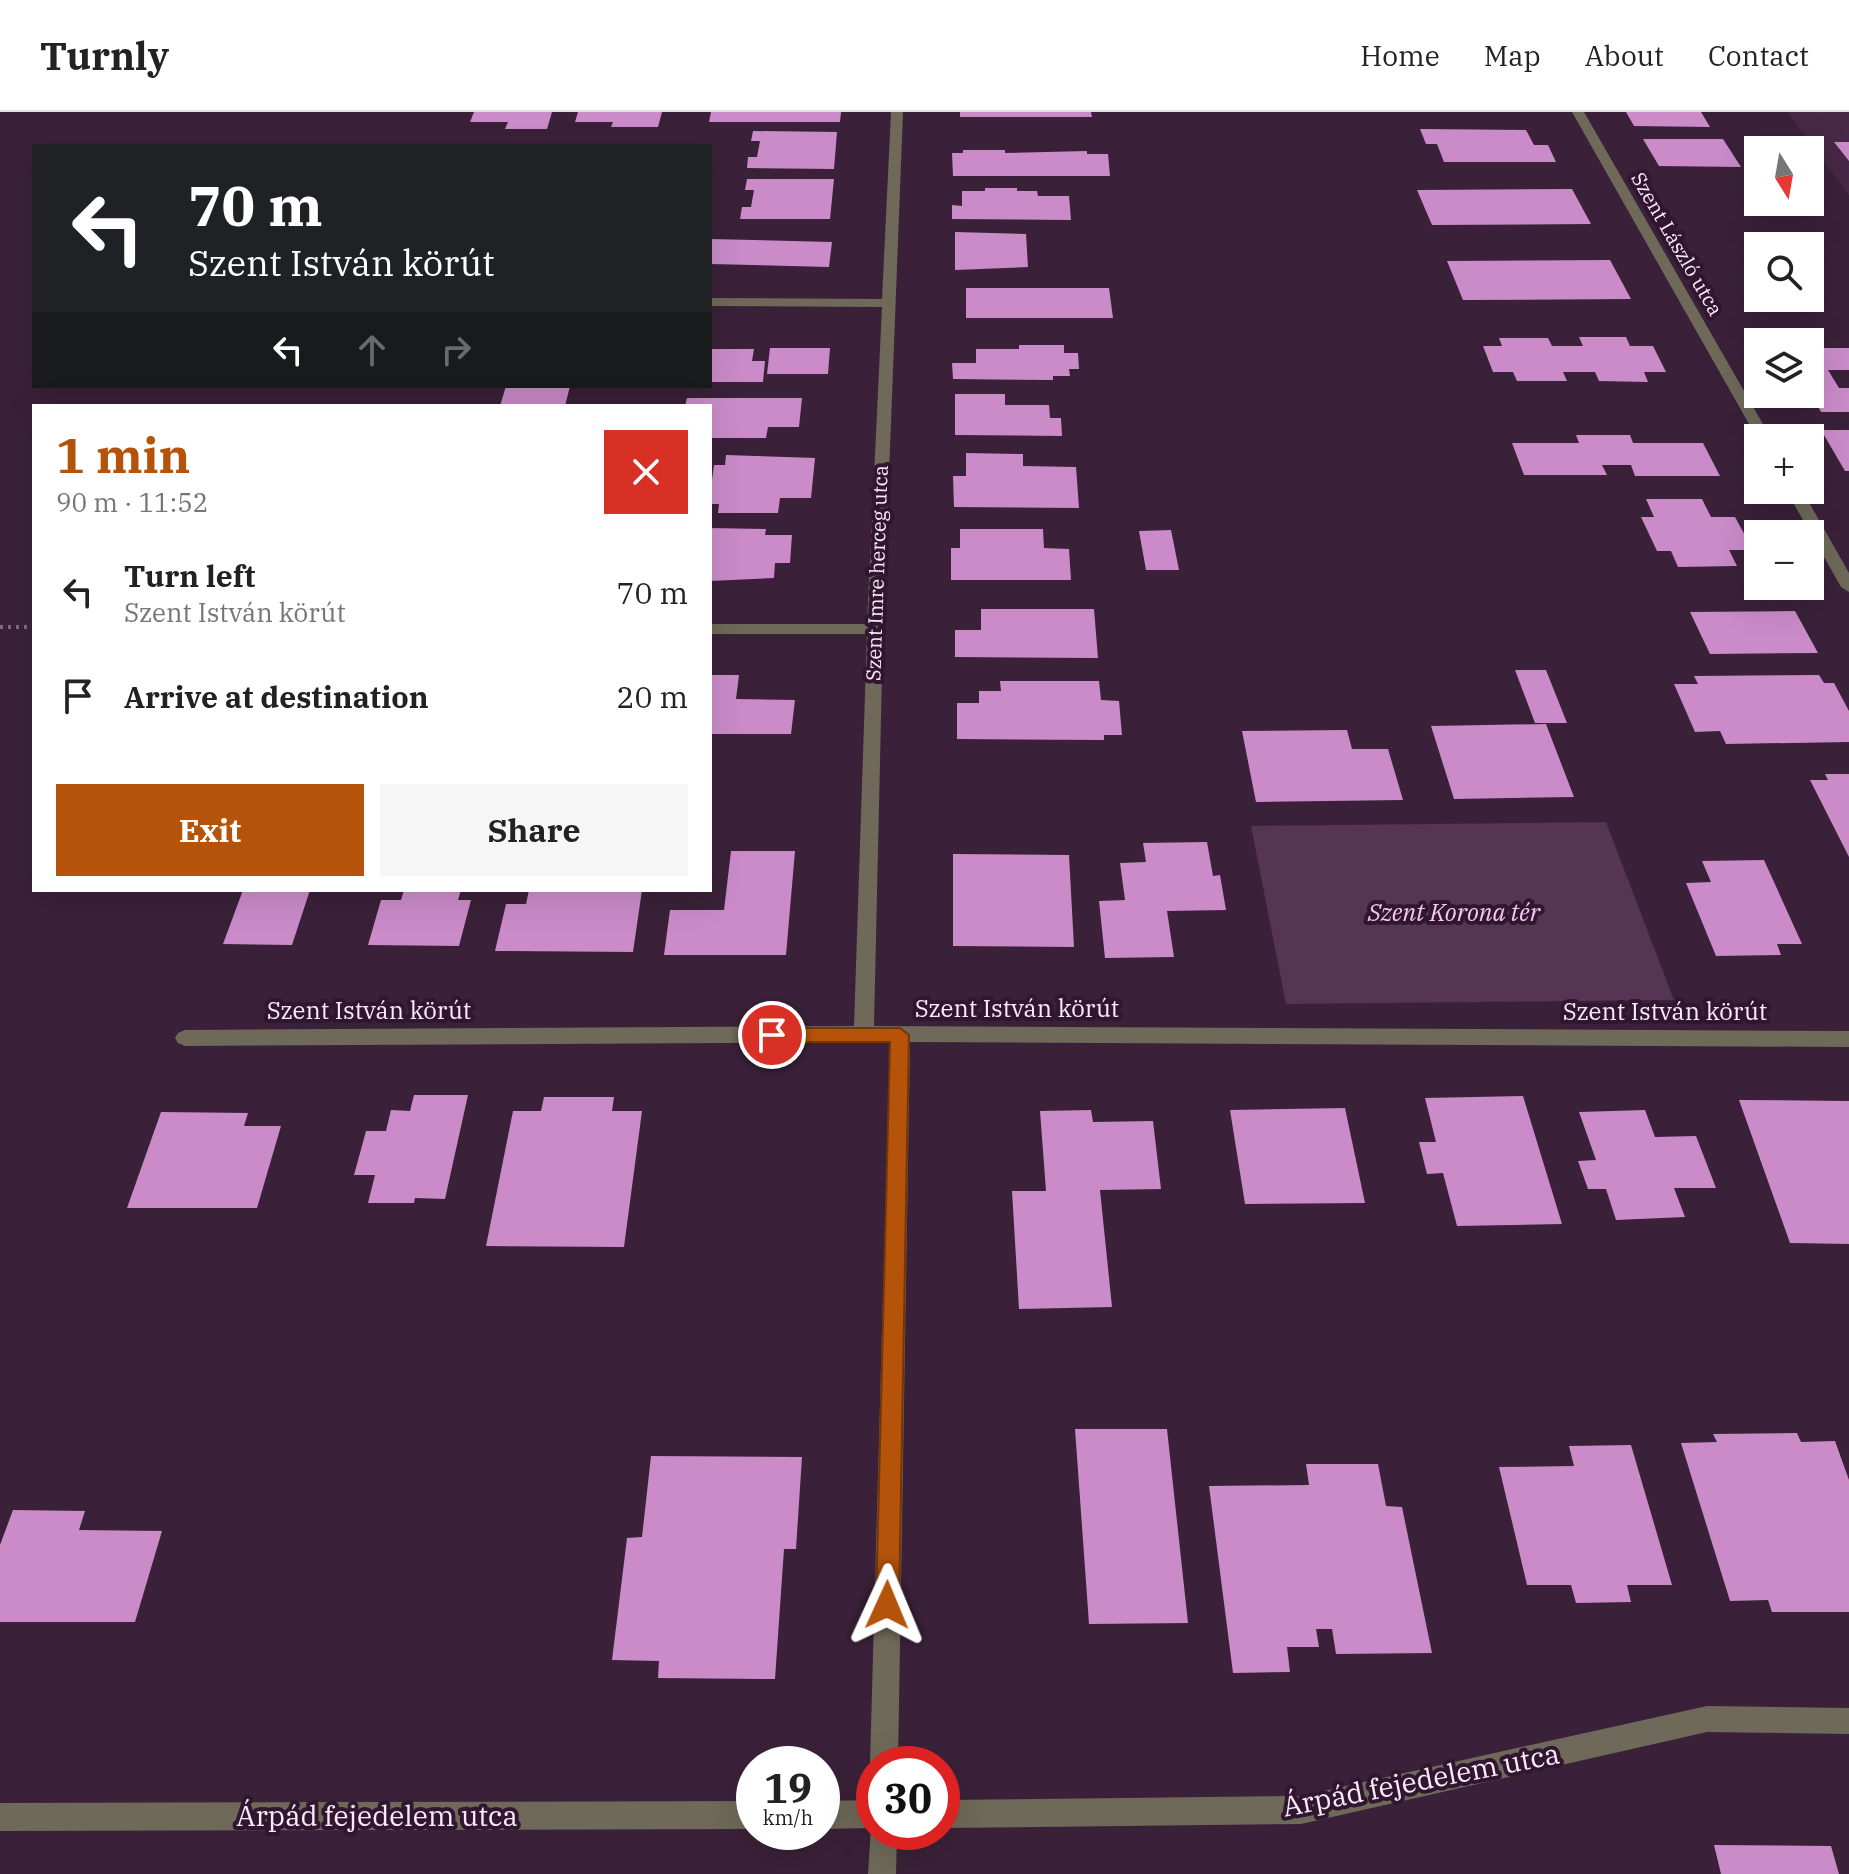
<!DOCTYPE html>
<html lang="en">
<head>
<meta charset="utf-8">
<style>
  :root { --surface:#fff; --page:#f6f6f6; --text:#222; --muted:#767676; --line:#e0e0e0; --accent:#b45309 }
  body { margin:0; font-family:"IBM Plex Serif",serif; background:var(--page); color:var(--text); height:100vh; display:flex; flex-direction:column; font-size:30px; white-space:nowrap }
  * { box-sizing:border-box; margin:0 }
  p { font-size:26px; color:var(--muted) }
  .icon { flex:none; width:44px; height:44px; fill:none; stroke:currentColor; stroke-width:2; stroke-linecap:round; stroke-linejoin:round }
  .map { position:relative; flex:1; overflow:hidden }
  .side { position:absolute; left:32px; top:292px; width:680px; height:488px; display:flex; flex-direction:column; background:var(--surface); border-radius:0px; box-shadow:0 8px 32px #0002 }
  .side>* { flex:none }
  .banner { position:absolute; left:32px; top:32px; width:680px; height:244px; border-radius:0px; box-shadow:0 8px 32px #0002; background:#202124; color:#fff; overflow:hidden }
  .needle { width:52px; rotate:169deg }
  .controls { position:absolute; left:1744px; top:24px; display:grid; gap:16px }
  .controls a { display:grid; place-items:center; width:80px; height:80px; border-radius:0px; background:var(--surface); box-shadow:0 8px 32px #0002; font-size:40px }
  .speed { position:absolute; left:736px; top:1634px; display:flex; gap:16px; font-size:40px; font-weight:700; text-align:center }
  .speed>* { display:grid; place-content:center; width:104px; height:104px; border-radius:50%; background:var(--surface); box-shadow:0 8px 32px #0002; line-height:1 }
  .speed small { font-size:20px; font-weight:400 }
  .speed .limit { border:12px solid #d22; background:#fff; color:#111 }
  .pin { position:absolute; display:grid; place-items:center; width:68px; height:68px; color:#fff; margin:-34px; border:4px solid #fff; border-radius:50%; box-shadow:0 2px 8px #0007 }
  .me { position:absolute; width:88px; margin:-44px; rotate:1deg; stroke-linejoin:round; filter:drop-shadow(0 0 6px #0008) }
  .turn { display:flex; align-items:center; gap:28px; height:168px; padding:0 24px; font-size:36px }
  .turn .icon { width:104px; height:104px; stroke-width:2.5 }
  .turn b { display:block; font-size:56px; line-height:68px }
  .lanes { display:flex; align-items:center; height:76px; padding:0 24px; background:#0003; justify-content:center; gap:40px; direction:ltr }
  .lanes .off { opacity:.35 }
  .round { display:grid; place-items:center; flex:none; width:84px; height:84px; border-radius:0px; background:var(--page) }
  .summary { display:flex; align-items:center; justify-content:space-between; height:136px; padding:0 24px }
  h1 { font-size:48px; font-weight:700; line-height:60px; color:var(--accent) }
  .action { display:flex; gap:16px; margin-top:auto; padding:16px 24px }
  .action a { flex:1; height:92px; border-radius:0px; background:var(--accent); color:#fff; font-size:32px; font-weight:700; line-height:92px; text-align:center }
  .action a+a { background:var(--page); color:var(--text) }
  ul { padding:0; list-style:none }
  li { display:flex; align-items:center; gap:24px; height:104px; padding:0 24px }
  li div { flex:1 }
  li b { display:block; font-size:30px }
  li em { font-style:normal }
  header { display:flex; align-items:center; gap:48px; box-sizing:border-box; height:112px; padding:0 40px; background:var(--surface); border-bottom:2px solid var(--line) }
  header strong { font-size:38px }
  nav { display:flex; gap:44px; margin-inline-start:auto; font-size:28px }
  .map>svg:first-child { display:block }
  .built { fill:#472846 }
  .green { fill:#553454 }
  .building { fill:#ca8bc8 }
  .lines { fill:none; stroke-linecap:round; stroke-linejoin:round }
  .path { stroke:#816b80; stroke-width:4; stroke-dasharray:3 5; stroke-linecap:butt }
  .minor { fill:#6f6959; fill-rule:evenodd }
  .route { fill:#b45309; stroke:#753606; stroke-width:2 }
  .labels { text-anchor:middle; stroke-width:8; stroke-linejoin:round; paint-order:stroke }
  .far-street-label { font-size:20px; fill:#fceafa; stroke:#30172f }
  .park-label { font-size:24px; font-style:italic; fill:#f8c5f6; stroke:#30172f }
  .street-label { font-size:24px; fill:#fceafa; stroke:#30172f }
  .near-street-label { font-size:28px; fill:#fceafa; stroke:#30172f }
</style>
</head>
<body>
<header>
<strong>Turnly</strong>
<nav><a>Home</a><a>Map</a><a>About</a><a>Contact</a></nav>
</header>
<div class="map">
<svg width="1849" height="1762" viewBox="0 0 1849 1762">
  <rect width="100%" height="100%" fill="#3a2139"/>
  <path class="built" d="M1788 0H1849V84Z"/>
  <path class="green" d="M1606 710 1674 888 1286 892 1251 714Z"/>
  <path class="building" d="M474 0H552L547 17H505L508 10H470Z
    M578 0H662L658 15H611L613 10H575Z
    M711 0H841L840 10H709Z
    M960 0H1091L1092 5H960Z
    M1626 0H1701L1710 15 1634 14Z
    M1420 17 1526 18 1534 33H1548L1556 50H1444L1437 32H1426Z
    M753 19 837 20 834 57 747 56 748 45H757L760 29H751Z
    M1643 27H1723L1741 55 1659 54Z
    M1834 30H1849V49Z
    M963 38H1005V41L1087 39V42H1108L1110 64H953L952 41H963Z
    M747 67H834L830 107H740L742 95H751L754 78H745Z
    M985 76H1017V79H1037L1038 84H1069L1071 108 952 107V93L962 94V79H985Z
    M1572 77 1591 112 1432 113 1417 78Z
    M955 120 1026 122 1028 155 955 158Z
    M710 127 832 130 829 155 710 152Z
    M1610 148 1631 187 1463 188 1447 149Z
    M966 176H1109L1113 206H966Z
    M1579 225H1626L1630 234H1653L1666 260H1644L1648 270 1599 269 1595 260H1563L1567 269H1517L1513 260H1493L1483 234H1502L1499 226H1548L1552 234H1583Z
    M1019 233H1064V241H1078L1079 257H1069L1070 264H1053V268L953 267 952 251H976V237H1019Z
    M770 236H830L828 262H767Z
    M1810 236H1849V258H1828L1839 276H1849V300H1821L1814 287H1803L1800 282H1810Z
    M710 237H754L752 249H765L763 270H710Z
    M506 274H570L565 294H500Z
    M955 282H1005V293H1049L1050 306H1061L1062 324 955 323Z
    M687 286H802L799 315H768L766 326H710V294H685Z
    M1821 318H1849V359H1845Z
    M1576 323H1630L1633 331H1703L1720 364H1635L1631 353H1602L1607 363H1524L1512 331H1579Z
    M966 341 1023 342V354L1076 355 1079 396 954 395 953 364H966Z
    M726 343 815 346 811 386H780L778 401H718L719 392H710V382L714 353H725Z
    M1646 387H1702L1711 405H1735L1753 438H1729L1737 454 1678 455 1671 439H1657L1641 405H1654Z
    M710 416 766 417 765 423H792L790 451H775L774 466 710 469Z
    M960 417H1043L1044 436 1069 437 1071 468H951V436H960Z
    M1171 418 1179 458H1146L1139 419Z
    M981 497H1094L1098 546 955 545V518H981Z
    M1795 499 1818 541 1710 542 1690 500Z
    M1515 558H1546L1567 611H1535Z
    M710 563H739L736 587 795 588 791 622H710Z
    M1819 563 1824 571H1834L1849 599V630L1726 632 1720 619 1695 620 1674 572H1698L1694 564Z
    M1000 569H1099L1101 588 1119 589 1122 623H1104V628L957 627V591H979V579H1001Z
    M1546 612 1574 685 1454 687 1431 614Z
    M1347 618 1352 637H1388L1403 688 1256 690 1242 619Z
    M1825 662H1849V745L1810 668H1828Z
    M1207 730 1213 764 1220 763 1226 798 1167 799 1174 845 1105 846 1099 789 1125 788 1120 751 1146 750 1143 731Z
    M731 739H795L786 843H664L670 798H724Z
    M953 742 1069 743 1074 835 953 834Z
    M1764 748 1802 832H1777L1781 843 1716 844 1686 771 1711 770 1702 749Z
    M243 778H310L292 833 223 832Z
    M404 778H461L458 788H471L459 834 368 833 381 788H401Z
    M529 778H642L633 840 495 839 506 792H526Z
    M414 983H468L445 1087 415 1086 414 1091H368L375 1063H354L366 1019H386L391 998 410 999Z
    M1523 984 1562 1112 1457 1114 1443 1061 1427 1062 1419 1030H1436L1425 986Z
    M544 985H614L612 999H642L624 1135 486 1134 513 999H541Z
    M1739 988 1849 989V1132L1790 1131Z
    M1345 996 1365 1091 1245 1092 1230 998Z
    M1091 998 1093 1010 1153 1009 1161 1077 1100 1078 1112 1195 1019 1197 1012 1079H1046L1040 999Z
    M1645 998 1655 1025 1696 1024 1716 1076H1674L1685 1105 1616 1108 1606 1077H1588L1578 1049 1596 1048 1579 1000Z
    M161 1000 248 1001 244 1014H281L257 1096H127Z
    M1075 1317H1167L1188 1511 1089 1512Z
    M1797 1321 1801 1330 1835 1329 1849 1368V1500H1772L1768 1488 1730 1489 1681 1331 1717 1330 1713 1322Z
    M1631 1333 1672 1473H1627L1631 1490 1576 1491 1571 1473H1527L1499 1355 1574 1354 1569 1334Z
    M651 1344 802 1345 796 1437H784L775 1567 658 1566 659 1549 612 1548 627 1426 642 1425Z
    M1306 1352H1378L1386 1394 1402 1395 1432 1541 1336 1542 1332 1517H1316L1319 1535H1287L1290 1560 1233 1561 1209 1374 1309 1373Z
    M13 1398 85 1399 79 1418 162 1419 135 1510H0V1433Z
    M1714 1733 1831 1734 1839 1762H1721Z"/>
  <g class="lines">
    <path class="path" d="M0 515H34"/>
    <path class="minor" d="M891 0H903L883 517 874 914 1849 919V935L910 930 898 1652H874V1661L870 1652 890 930 185 934 178 931 175 926 178 921 185 918 854 914 867 522H710V512H867L882 195 710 194V186L882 187Z
      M1572 0H1584L1771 326H1757Z
      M1786 378H1802L1849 461V480L1841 475Z
      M1707 1594 1849 1596V1622L1707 1620 1301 1712 942 1716V1688L1301 1684Z
      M874 1688V1720H897L896 1762H868L871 1716 822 1717V1689Z
      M754 1689V1717L0 1719V1691Z"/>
  </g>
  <path class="route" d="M772 916H900L909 923 899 1493 896 1501 887 1505 879 1501 876 1493 890 930H772L762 923Z"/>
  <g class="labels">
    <g class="far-street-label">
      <text transform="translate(1677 132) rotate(60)" y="7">Szent László utca</text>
      <text transform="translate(877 461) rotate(-88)" y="7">Szent Imre herceg utca</text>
    </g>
    <g class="park-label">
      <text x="1454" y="809">Szent Korona tér</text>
    </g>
    <g class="street-label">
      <text x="1017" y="905">Szent István körút</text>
      <text x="369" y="907">Szent István körút</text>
      <text x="1665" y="908">Szent István körút</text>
    </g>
    <g class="near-street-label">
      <text transform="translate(1421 1668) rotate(-11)" y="10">Árpád fejedelem utca</text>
      <text x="377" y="1714">Árpád fejedelem utca</text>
    </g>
  </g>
</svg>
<div class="controls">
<a><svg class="needle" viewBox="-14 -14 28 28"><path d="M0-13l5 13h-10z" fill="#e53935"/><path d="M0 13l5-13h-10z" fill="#767676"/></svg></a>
<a><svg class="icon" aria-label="search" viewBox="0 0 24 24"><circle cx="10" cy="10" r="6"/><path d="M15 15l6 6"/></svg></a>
<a><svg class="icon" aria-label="layers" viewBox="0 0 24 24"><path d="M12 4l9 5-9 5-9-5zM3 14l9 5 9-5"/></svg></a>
<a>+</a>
<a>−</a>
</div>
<div class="speed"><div>19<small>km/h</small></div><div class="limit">30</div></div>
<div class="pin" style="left:772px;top:923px;background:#d93025"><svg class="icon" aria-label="arrive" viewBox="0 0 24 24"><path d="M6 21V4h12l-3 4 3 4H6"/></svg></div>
<svg class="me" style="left:887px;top:1493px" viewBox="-20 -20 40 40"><path d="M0-17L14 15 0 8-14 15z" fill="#b45309" stroke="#fff" stroke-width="4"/></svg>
<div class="banner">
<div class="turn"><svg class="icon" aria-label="left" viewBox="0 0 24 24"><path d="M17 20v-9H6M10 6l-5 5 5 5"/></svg><div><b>70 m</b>Szent István körút</div></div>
<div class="lanes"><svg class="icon" aria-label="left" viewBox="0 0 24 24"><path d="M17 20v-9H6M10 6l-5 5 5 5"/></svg><svg class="icon off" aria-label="ahead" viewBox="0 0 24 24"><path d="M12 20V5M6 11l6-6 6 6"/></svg><svg class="icon off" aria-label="right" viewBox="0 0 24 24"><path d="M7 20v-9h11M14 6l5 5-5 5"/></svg></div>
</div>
<section class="side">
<div class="summary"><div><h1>1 min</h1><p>90 m · 11:52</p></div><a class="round" style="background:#d93025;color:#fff"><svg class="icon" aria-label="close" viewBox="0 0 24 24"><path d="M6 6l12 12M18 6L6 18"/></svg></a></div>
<ul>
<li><svg class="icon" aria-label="left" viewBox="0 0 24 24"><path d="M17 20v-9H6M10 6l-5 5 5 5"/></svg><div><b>Turn left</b><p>Szent István körút</p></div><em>70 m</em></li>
<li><svg class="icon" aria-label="arrive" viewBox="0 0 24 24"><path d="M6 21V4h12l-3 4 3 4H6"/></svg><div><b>Arrive at destination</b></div><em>20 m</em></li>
</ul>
<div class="action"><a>Exit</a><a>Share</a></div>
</section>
</div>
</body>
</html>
